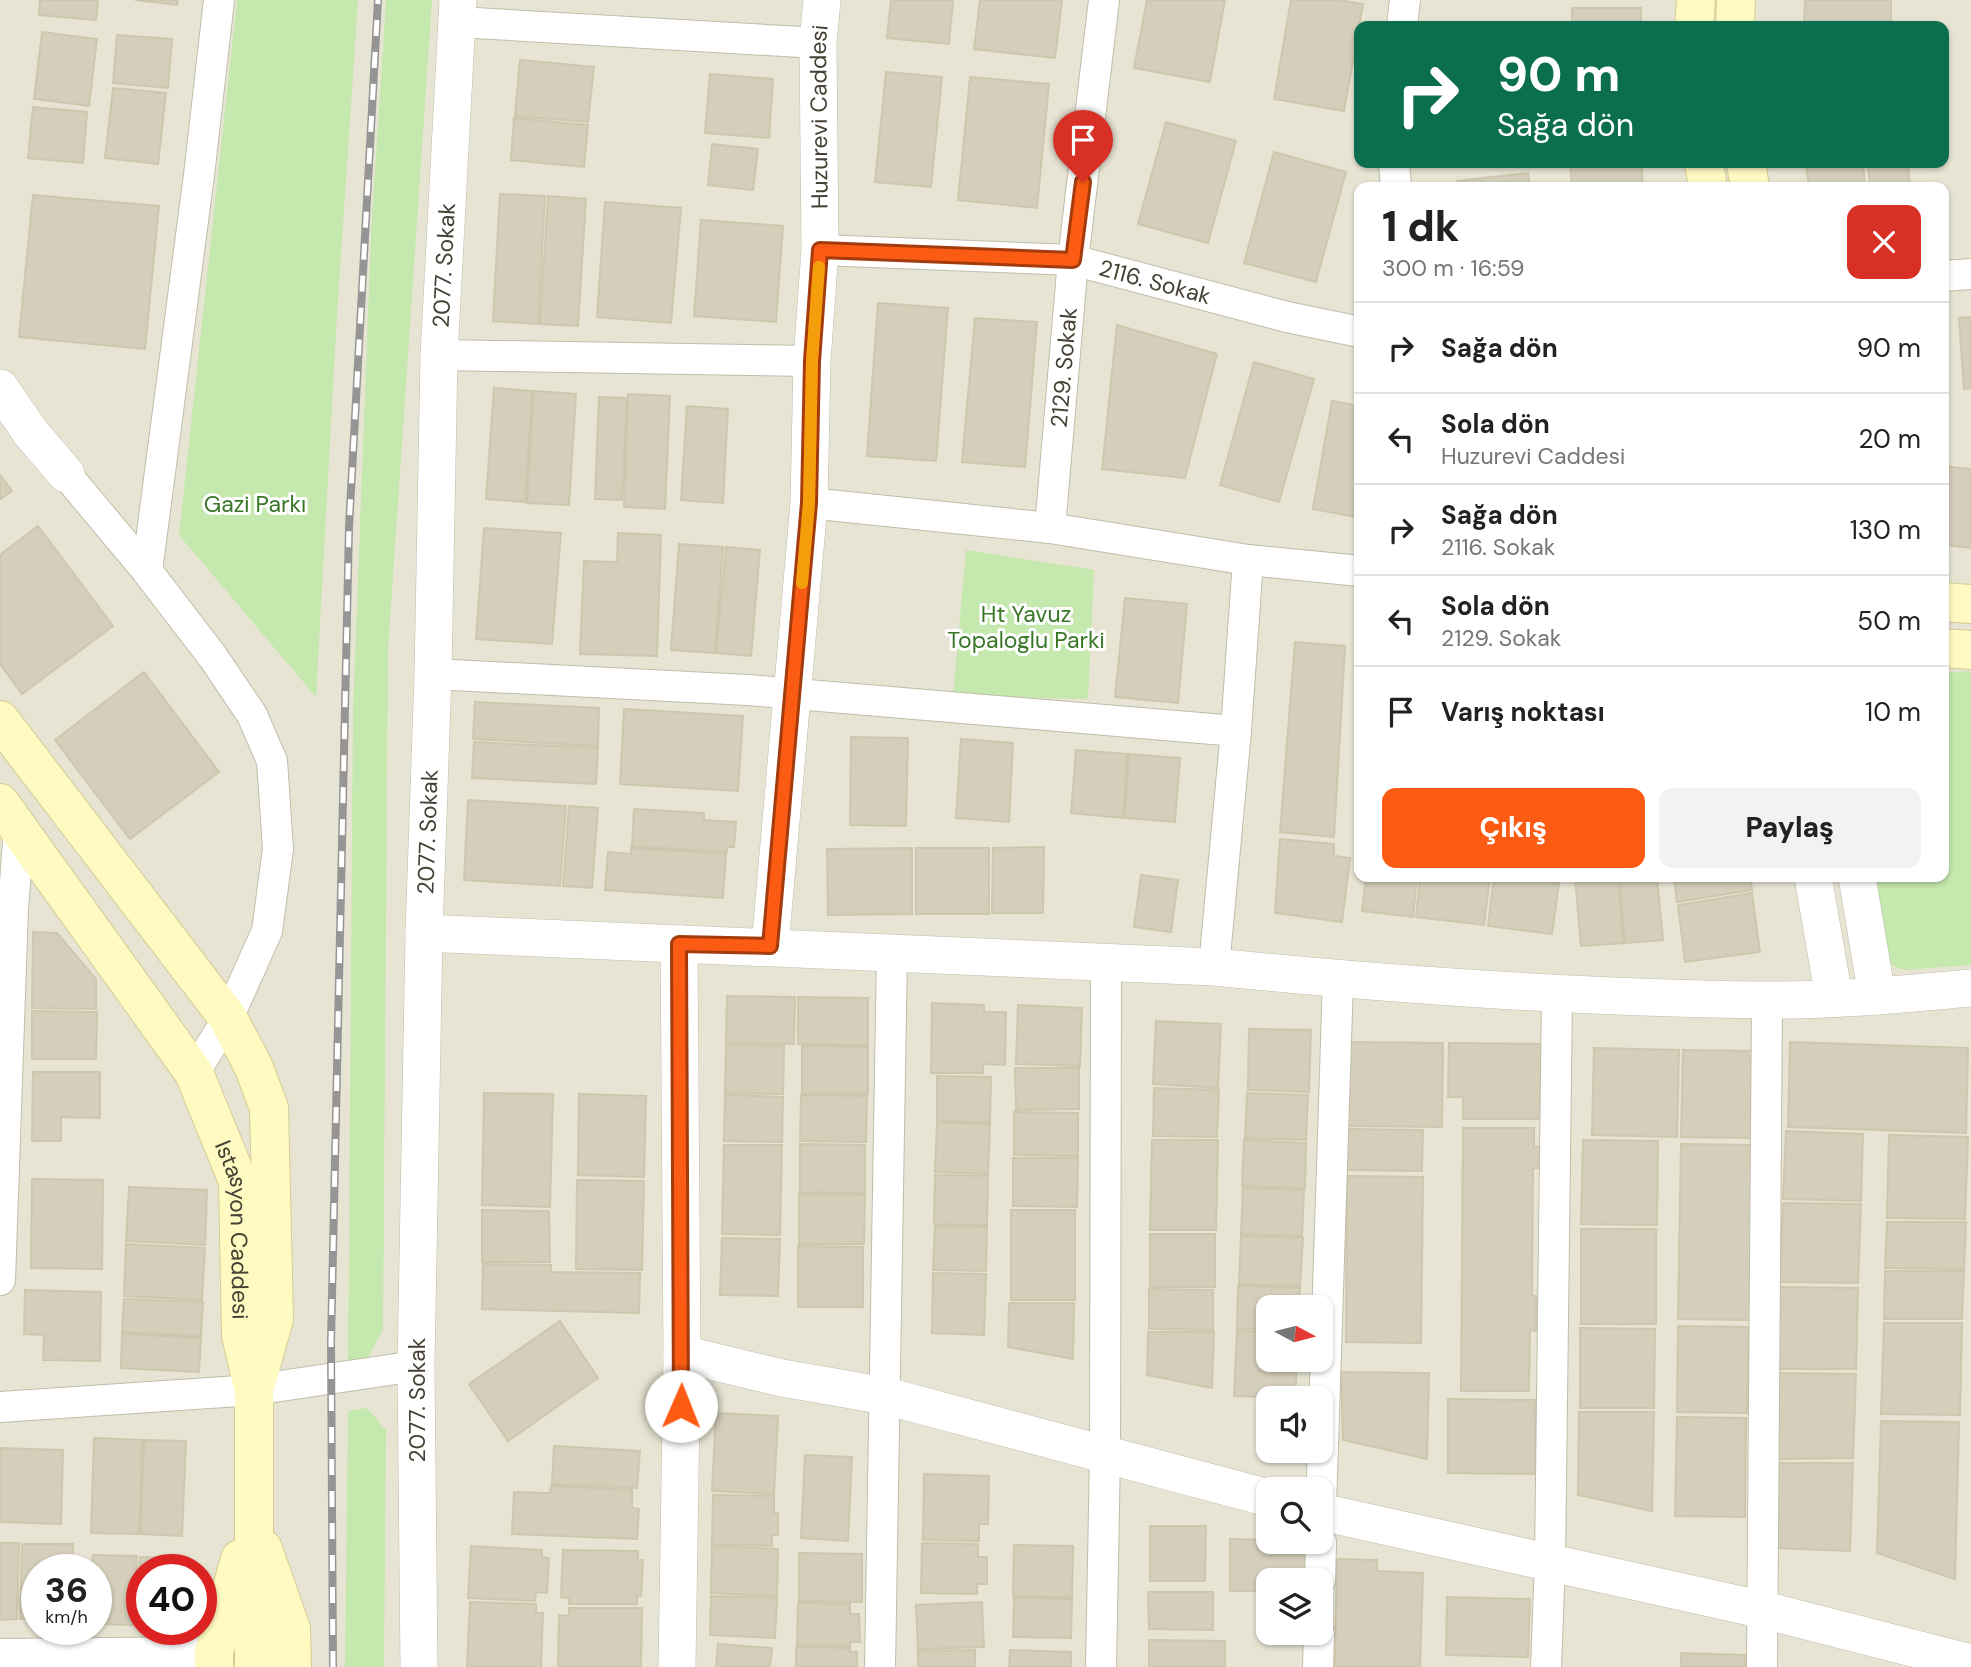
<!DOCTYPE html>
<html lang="tr">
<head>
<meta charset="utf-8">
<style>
  :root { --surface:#fff; --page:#f2f2f2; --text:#222; --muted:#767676; --line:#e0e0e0; --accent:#fc5b13 }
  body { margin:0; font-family:"DM Sans",sans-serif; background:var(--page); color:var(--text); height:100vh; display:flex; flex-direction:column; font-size:26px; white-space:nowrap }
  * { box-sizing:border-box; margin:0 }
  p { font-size:23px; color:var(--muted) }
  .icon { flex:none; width:38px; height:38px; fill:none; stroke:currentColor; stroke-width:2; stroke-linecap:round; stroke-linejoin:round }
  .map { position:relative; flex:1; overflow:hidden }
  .details { position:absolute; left:1354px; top:182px; width:595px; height:700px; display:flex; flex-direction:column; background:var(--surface); border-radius:14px; box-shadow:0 2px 5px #0004 }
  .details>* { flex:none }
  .top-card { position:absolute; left:1354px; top:21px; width:595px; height:147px; border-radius:14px; box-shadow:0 2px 5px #0004; background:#0b6e4f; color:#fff; overflow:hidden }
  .needle { width:46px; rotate:97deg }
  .buttons { position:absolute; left:1256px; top:1295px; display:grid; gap:14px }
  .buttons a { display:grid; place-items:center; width:77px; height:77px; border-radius:14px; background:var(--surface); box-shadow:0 2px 5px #0004; font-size:35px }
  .speed { position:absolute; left:21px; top:1554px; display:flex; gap:14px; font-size:35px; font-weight:700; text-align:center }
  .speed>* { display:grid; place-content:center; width:91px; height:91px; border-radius:50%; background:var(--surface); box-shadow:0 2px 5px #0004; line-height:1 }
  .speed small { font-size:18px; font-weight:400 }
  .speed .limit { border:10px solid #d22; background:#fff; color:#111 }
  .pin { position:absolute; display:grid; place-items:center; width:60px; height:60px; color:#fff; margin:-72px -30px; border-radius:50% 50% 50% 0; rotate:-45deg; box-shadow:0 0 7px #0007 }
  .pin .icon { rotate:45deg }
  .me { position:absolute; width:77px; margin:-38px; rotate:1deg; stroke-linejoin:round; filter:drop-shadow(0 0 5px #0008) }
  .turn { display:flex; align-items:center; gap:24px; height:147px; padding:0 28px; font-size:32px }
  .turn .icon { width:91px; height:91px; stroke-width:2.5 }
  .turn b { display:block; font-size:49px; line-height:60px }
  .round { display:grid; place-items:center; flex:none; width:74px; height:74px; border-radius:14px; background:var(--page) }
  .overview { display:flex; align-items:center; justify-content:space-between; height:119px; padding:0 28px }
  h1 { font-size:42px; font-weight:800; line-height:52px }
  .action { display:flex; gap:14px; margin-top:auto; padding:14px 28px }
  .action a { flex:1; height:80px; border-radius:14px; background:var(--accent); color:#fff; font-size:28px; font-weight:800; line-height:80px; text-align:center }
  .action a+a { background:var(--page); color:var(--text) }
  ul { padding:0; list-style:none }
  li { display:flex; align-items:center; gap:21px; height:91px; padding:0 28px; border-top:2px solid var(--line) }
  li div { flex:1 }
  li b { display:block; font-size:26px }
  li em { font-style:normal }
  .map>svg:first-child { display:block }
  .residential { fill:#e7e4d3; fill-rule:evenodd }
  .green { fill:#c4e8ad }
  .building { fill:#d4ceba; stroke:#cfc7ad; stroke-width:2 }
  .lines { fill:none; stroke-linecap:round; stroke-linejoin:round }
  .minor-casing { stroke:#c1bdaa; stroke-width:32 }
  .tertiary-casing { stroke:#c1bdaa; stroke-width:38 }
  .secondary-casing { stroke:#d3cd94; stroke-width:40 }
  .minor { stroke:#fff; stroke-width:30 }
  .tertiary { stroke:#fff; stroke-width:37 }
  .secondary { stroke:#fffac2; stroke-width:38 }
  .rail-casing { stroke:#959595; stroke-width:8 }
  .rail { stroke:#fff; stroke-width:5; stroke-dasharray:16; stroke-linecap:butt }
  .route-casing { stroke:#a43b0c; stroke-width:18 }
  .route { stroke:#fc5b13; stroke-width:12 }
  .slow { stroke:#f59e0b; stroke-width:12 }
  .labels { text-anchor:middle; stroke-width:6; stroke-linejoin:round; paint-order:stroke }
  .street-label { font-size:23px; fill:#454134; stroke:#fff }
  .park-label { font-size:23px; fill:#397727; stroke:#fff }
</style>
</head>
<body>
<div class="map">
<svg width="1971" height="1667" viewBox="0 0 1971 1667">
  <rect width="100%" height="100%" fill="#f3f1e5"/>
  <path class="residential" d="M0 0H1971V1667H0ZM1360 26H1944V163H1360ZM1360 187H1944V877H1360ZM1269 1307H1321V1360H1269ZM1269 1398H1321V1451H1269ZM1269 1489H1321V1542H1269ZM37 1570H96V1629H37ZM142 1570H201V1629H142ZM1269 1580H1321V1633H1269Z"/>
  <path class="green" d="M237 0H358L337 314 316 697 179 535Z
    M386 0H432L388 650 383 1329 360 1373H348L353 712 371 235Z
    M966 550 1094 570 1088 699 953 696Z
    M1971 671V965L1904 970 1887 963 1869 877H1944V673Z
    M367 1408 386 1430 384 1667H345L348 1411Z"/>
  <path class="building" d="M40 0H98L96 20 39 15Z
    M135 0H178L177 5Z
    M891 0H953L949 44 887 38Z
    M980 0H1062L1055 58 974 49Z
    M1147 0H1225L1210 82 1134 68Z
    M1291 0H1339L1363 4 1344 111 1274 99Z
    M1805 0H1891V26H1804Z
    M1572 8H1641V26H1572Z
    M42 32 97 39 89 106 34 99Z
    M117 35 172 39 168 88 113 83Z
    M520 60 594 67 588 122 515 116Z
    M886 72 942 77 931 187 875 182Z
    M710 74 773 79 769 138 705 133Z
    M970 77 1049 84 1037 208 958 200Z
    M113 88 166 93 158 164 105 158Z
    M33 107 87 112 83 163 28 158Z
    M514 118 588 125 584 167 511 160Z
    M1166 122 1236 141 1208 243 1138 224Z
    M712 144 758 149 753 190 708 185Z
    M1274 152 1346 172 1316 282 1244 263Z
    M1570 163H1641L1643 187H1572Z
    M1806 163H1863L1865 187H1809Z
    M1868 163H1908L1910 187H1870Z
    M1528 173 1530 187H1457V181Z
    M500 194 545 196 538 324 493 321Z
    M33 195 159 206 145 349 19 337Z
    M548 196 586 199 578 326 540 324Z
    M605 202 681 208 671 323 597 317Z
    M701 220 783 226 776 322 694 316Z
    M878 303 948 308 936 461 867 456Z
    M1971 317V388L1964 389 1959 318Z
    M975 318 1037 322 1025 467 962 462Z
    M1117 325 1217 354 1185 478 1102 469Z
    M1254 362 1314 379 1279 502 1220 485Z
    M494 388 532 391 525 502 486 499Z
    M534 391 576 394 569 505 527 503Z
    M628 394 670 396 665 509 624 507Z
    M599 397 627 398 622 500 595 499Z
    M1332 401 1360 406V502L1357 517 1313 509Z
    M687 406 728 409 723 503 681 500Z
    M1944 466 1971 469V548L1944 545Z
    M0 475 12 491 0 499Z
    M38 526 113 626 22 694 0 664V555Z
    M484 528 561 533 552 644 476 639Z
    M618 533 661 535 657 656 580 654 584 561 617 562Z
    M679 544 723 547 715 653 671 650Z
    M726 547 760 550 751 656 716 653Z
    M1125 598 1187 604 1178 703 1115 697Z
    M1295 642 1345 646 1334 837 1280 832Z
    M144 672 219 772 130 839 55 740Z
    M475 702 599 708 598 746 473 739Z
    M624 709 743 716 738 791 620 784Z
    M851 737 908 738 906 826 850 825Z
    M961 739 1013 743 1009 822 956 818Z
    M474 742 598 748 596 784 472 778Z
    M1076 750 1127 754 1123 818 1071 813Z
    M1129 754 1180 758 1175 822 1125 818Z
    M468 800 566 806 560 886 464 880Z
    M569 806 598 808 592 888 563 886Z
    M634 809 704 813V820L736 822 734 847H727V852L632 846Z
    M1280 839 1334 844V856L1350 858 1342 922 1275 913Z
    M1044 847 1043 913H992L993 848Z
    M631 848 726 854 723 898 605 890 608 852 631 854Z
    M912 848V914L828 915 827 849Z
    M916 848H989V914H916Z
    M1141 875 1178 880 1171 932 1134 927Z
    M1366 877H1417L1413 917 1362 911Z
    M1420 877H1490L1484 925 1416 917Z
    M1494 877H1549V882L1559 883 1552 934 1488 926Z
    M1575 877H1618L1623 943 1581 946Z
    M1620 877H1657L1663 940 1625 943Z
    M1674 877H1750L1752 890 1677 902Z
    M1752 893 1760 952 1685 962 1678 905Z
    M33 932 57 933 96 979V1009L32 1008Z
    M727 996 795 997 794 1044 726 1043Z
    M798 997 868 998V1045L798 1044Z
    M932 1003 984 1005V1012H1006L1005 1065 983 1064V1073H931Z
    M1018 1005 1082 1008 1080 1066 1016 1064Z
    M32 1011 97 1012 96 1059H32Z
    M1156 1021 1221 1024 1218 1088 1153 1084Z
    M1249 1029 1311 1030 1309 1092 1248 1090Z
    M1348 1042 1443 1043 1442 1127 1348 1126Z
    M1790 1042 1968 1048 1966 1133 1788 1127Z
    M1449 1043 1541 1044 1540 1119H1463V1097H1448Z
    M726 1045 784 1046 783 1094 725 1093Z
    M802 1046 868 1047V1094L802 1093Z
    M1594 1048 1679 1050 1677 1137 1592 1135Z
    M1683 1050 1755 1051 1754 1138 1681 1137Z
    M1015 1068H1079V1109L1016 1110Z
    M33 1072H100V1118L61 1117V1141H32Z
    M937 1076 991 1077 990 1122 937 1121Z
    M1154 1088 1219 1090 1217 1137 1153 1136Z
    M484 1093 553 1094 550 1207 482 1205Z
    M1247 1093 1308 1095 1306 1140 1245 1138Z
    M579 1094 646 1096 644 1177 578 1175Z
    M725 1095 783 1097 782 1142 724 1141Z
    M801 1095 867 1096 866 1142 800 1141Z
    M1014 1112 1078 1113V1156L1014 1155Z
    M937 1123 990 1124 988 1174 935 1172Z
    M1463 1128H1534V1147H1540L1539 1168H1533L1532 1295 1536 1296V1331L1530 1330 1529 1391H1461Z
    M1347 1129 1423 1130 1422 1171 1347 1170Z
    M1786 1131 1863 1134 1861 1201 1783 1199Z
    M1889 1135 1968 1137 1965 1219 1887 1218Z
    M1152 1140H1218L1216 1230H1150Z
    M1244 1140 1306 1143 1305 1188 1242 1186Z
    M1583 1140 1658 1141 1657 1225 1581 1224Z
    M800 1144 865 1145V1193L800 1192Z
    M1681 1144 1754 1145 1750 1320 1678 1319Z
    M724 1145H782L780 1235 722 1234Z
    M1013 1158H1078L1077 1207 1013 1206Z
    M935 1175 988 1176 987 1225 934 1224Z
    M1347 1176 1423 1177 1421 1343 1346 1342Z
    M32 1179 103 1180 102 1269 31 1268Z
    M577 1180 644 1181 642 1270 576 1269Z
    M129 1187 207 1190 205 1245 126 1241Z
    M1243 1188 1304 1190 1302 1236 1241 1234Z
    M799 1194 865 1195 864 1244H799Z
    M1783 1203 1861 1204 1858 1283 1780 1282Z
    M482 1210 549 1211 550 1262H482Z
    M1011 1210H1075V1300H1011Z
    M1887 1222H1966L1964 1269 1885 1268Z
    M935 1226 987 1227 986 1271 933 1270Z
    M1581 1229H1656V1324H1581Z
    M1150 1234H1215V1287H1150Z
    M1241 1236 1303 1238 1300 1286 1239 1284Z
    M722 1238 780 1239 778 1296 720 1295Z
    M126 1244 205 1248 202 1300 124 1296Z
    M798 1246 863 1247V1307H798Z
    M483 1264 551 1265V1272L640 1273 639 1313 482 1309Z
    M1885 1271H1964L1962 1319H1884Z
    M933 1273 986 1274 984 1335 932 1333Z
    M1238 1286 1300 1288 1299 1307H1269V1330L1237 1329Z
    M1780 1287 1858 1288 1856 1369H1778Z
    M1149 1289 1213 1290V1330L1149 1329Z
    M25 1290 101 1292 100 1361 43 1360 44 1335 24 1334Z
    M124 1299 203 1302 201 1336 122 1332Z
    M1009 1303H1074L1073 1359 1008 1347Z
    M560 1321 598 1378 508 1441 469 1384Z
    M1884 1323H1962L1960 1415 1881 1414Z
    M1678 1326 1749 1327 1747 1413 1677 1412Z
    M1580 1328 1655 1329 1654 1408H1580Z
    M1237 1331 1269 1333V1360H1297L1295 1398 1234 1396Z
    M1148 1332H1214L1212 1388 1147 1375Z
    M122 1334 201 1338 199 1372 121 1368Z
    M1341 1372 1429 1373 1427 1459 1343 1440Z
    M1778 1373 1856 1374 1853 1458 1775 1459Z
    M1448 1399 1535 1400V1474L1448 1473Z
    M1579 1412H1654L1652 1511 1578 1495Z
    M716 1413 778 1416 774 1494 712 1491Z
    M1677 1417 1746 1418 1745 1517 1675 1516Z
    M1881 1421 1959 1422 1955 1579 1877 1553Z
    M94 1438 142 1440 139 1534 91 1533Z
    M144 1440 186 1441 182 1536 141 1534Z
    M554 1446 640 1451 637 1488 552 1484Z
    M0 1448 63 1450 61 1524 0 1522Z
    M805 1455 852 1457 848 1541 801 1538Z
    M1775 1463H1853L1850 1551 1772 1548Z
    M924 1474 989 1476 988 1524H979V1541L923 1540Z
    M551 1486 632 1490V1508L639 1509 637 1539 512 1534 514 1492 550 1493Z
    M713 1495 774 1496V1513H778V1535H772V1546L712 1544Z
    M1150 1526H1206L1205 1581H1150Z
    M1230 1539 1269 1540V1542H1282V1549H1306V1580H1269V1591H1230Z
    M0 1543H19L17 1619 0 1620Z
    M922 1543 978 1544V1557H987V1584H977V1594L921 1593Z
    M22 1544H73V1570H37V1619H20Z
    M1014 1545 1073 1546 1072 1597 1013 1596Z
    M471 1546 542 1550V1557L549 1558 547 1593 536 1592 535 1601 468 1598Z
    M712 1546 778 1549 777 1596 711 1593Z
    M563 1550 638 1551V1560H643L641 1596H637V1604H569V1598L561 1597Z
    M799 1553 862 1554V1602L799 1601Z
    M93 1555 137 1556 133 1625 96 1624V1570H92Z
    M140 1557 178 1558V1570H142V1625H136Z
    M1337 1559 1377 1560V1571L1423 1573 1420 1667H1335Z
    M1148 1592H1213V1630L1149 1629Z
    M711 1596 777 1598 775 1638 710 1635Z
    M1447 1597 1530 1599 1528 1657 1446 1655Z
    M1014 1598 1072 1599 1071 1638 1013 1637Z
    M470 1602 536 1604V1613H543L541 1667H467Z
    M982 1602 984 1647 918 1649 916 1605Z
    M798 1603 850 1604V1614H859L860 1642H850V1646L797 1645Z
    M569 1608H642L641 1667H558L559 1615 569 1616Z
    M1149 1640 1225 1641V1667H1149Z
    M718 1644 772 1648 770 1667H716Z
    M796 1647 850 1648V1652H857V1667H796Z
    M975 1650V1667H918V1651Z
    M1010 1650 1071 1652V1667H1009Z
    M1681 1653 1745 1655V1667H1681Z"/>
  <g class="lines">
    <defs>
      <g id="minor">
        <path d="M457 22 818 43"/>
        <path d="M1402 26 1405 0"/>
        <path d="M1394 163 1396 187"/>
        <path id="s1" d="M820 250 1073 260 1287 317 1360 332"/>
        <path d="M1944 276 1971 274"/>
        <path d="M439 355 812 361"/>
        <path d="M66 474 147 571 213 657 252 715 272 761 278 849 267 931 228 1018 194 1073"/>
        <path d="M809 503 1050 528 1248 560 1360 571"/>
        <path id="s2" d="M1050 528 1073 260 1104 0"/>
        <path d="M147 571 199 175 219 0"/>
        <path d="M433 674 748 690 1236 731"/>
        <path d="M1214 967 1236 731 1248 560"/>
        <path d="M0 1280 13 910 19 828"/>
        <path d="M0 1407 254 1390 416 1366"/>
        <path d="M1321 1507 1338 979"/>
        <path d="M1320 1580 1321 1542"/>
        <path d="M0 1654 214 1652"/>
        <path d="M880 1667 892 953"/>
        <path d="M1101 1667 1105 1455 1106 962"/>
        <path d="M1318 1667 1319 1633"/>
        <path d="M1546 1667 1550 1562 1557 994"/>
        <path d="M1762 1667 1767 1000"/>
      </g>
      <g id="tertiary">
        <path d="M0 388 31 433 66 474"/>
        <path d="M1813 877 1834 997"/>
        <path d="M1857 877 1877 996"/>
        <path d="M424 933 1214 967C1397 985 1580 998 1764 1000 1833 1001 1903 994 1971 988"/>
        <path id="s3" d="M770 946 809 503 812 361 820 250 818 43 822 0"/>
        <path d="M682 1354 782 1378 886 1396 1269 1498"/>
        <path d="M1321 1512 1764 1610 1971 1663"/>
        <path id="s4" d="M419 1667 416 1366 424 933 433 674 439 355 458 0"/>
        <path d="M677 1667 682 1354 679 944"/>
      </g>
      <g id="secondary">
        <path d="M1694 26 1696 0"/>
        <path d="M1735 26 1736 0"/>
        <path d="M1704 163 1708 187"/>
        <path d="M1746 163 1750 187"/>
        <path d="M1944 602 1971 604"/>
        <path d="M1944 648 1971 650"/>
        <path d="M0 720 228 1018 254 1068 269 1108 274 1319 254 1390V1667"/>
        <path id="s5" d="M0 803 194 1073 238 1181 241 1335 253 1387"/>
        <path d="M263 1549 291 1629 292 1667"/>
        <path d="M214 1667V1652L240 1559"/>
      </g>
    </defs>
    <use href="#minor" class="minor-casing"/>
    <use href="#tertiary" class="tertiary-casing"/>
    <use href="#secondary" class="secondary-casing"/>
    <use href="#minor" class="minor"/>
    <use href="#tertiary" class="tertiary"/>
    <use href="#secondary" class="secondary"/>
    <defs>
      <path id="rail" d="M333 1667 331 1342 349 527 378 0"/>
    </defs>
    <use href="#rail" class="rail-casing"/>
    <use href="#rail" class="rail"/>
  </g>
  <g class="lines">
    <defs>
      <path id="route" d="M681 1406 679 944 770 946 809 503 812 361 820 250 1073 260 1083 182"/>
    </defs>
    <use href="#route" class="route-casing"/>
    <use href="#route" class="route"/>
    <path class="slow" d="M802 583 809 503 812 361 819 267"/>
  </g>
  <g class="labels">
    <g class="street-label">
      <text dy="8" stroke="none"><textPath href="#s3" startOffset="831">Huzurevi Caddesi</textPath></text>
      <text dy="8" stroke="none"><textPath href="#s4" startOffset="1402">2077. Sokak</textPath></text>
      <text dy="8" stroke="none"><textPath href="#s1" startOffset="338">2116. Sokak</textPath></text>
      <text dy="8" stroke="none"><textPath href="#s2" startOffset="161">2129. Sokak</textPath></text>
      <text dy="8" stroke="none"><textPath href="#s4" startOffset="835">2077. Sokak</textPath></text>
      <text dy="8" stroke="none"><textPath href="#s5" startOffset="497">Istasyon Caddesi</textPath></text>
      <text transform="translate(417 1400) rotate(-90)" y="8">2077. Sokak</text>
    </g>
    <g class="park-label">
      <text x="255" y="512">Gazi Parkı</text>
      <text x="1026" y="622">Ht Yavuz<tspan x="1026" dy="26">Topaloglu Parki</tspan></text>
    </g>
  </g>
</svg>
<div class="buttons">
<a><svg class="needle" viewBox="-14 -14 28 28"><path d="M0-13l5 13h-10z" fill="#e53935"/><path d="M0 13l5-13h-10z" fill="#767676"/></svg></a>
<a><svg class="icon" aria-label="sound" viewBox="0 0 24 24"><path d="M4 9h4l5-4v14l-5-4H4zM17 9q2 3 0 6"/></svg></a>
<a><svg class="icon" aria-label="search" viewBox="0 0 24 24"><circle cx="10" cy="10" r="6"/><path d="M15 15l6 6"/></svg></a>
<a><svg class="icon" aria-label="layers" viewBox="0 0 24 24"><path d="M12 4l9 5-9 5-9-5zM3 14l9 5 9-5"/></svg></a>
</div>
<div class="speed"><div>36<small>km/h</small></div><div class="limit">40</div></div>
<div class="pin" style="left:1083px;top:182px;background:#d93025"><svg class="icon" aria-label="arrive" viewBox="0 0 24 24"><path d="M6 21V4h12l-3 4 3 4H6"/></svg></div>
<svg class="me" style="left:681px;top:1406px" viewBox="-20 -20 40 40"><circle r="19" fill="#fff"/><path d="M0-13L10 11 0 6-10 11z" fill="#fc5b13"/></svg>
<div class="top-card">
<div class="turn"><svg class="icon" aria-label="right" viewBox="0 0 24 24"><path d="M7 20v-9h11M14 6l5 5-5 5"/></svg><div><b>90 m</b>Sağa dön</div></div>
</div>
<section class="details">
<div class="overview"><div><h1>1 dk</h1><p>300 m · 16:59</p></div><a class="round" style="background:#d93025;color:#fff"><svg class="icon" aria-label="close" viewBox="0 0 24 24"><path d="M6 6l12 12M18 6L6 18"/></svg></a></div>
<ul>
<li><svg class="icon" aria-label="right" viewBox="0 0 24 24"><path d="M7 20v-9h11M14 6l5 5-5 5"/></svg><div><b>Sağa dön</b></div><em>90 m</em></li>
<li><svg class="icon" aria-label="left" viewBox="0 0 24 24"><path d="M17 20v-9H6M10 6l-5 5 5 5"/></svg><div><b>Sola dön</b><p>Huzurevi Caddesi</p></div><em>20 m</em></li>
<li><svg class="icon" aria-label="right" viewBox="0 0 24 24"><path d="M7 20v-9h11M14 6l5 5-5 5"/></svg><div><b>Sağa dön</b><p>2116. Sokak</p></div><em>130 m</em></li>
<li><svg class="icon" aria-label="left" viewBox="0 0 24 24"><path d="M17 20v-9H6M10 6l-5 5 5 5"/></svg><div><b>Sola dön</b><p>2129. Sokak</p></div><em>50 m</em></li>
<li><svg class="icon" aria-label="arrive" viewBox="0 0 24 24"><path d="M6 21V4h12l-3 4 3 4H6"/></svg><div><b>Varış noktası</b></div><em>10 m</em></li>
</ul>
<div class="action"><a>Çıkış</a><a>Paylaş</a></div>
</section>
</div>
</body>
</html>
